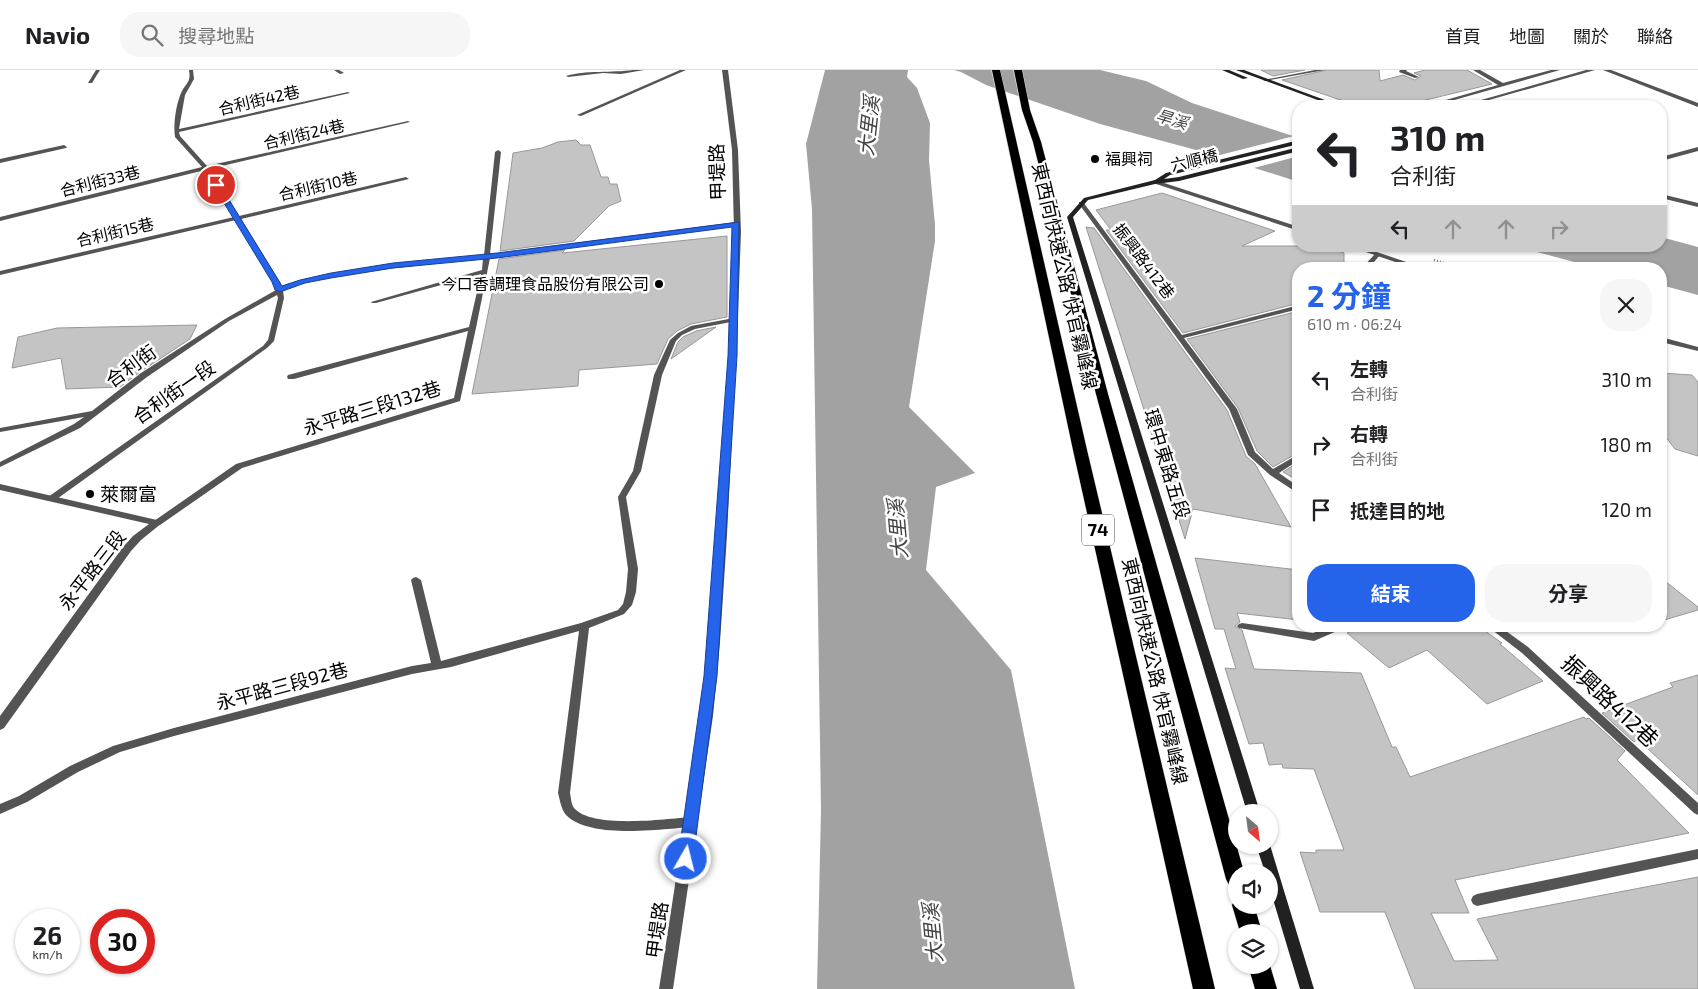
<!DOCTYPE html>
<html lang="zh-TW">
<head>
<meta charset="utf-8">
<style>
  :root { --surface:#fff; --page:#f6f6f6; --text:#202124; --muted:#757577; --line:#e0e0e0; --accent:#2563eb }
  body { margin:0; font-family:"Exo 2","Noto Sans TC",sans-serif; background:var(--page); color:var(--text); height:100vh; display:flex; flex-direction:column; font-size:19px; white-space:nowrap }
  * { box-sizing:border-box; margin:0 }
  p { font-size:16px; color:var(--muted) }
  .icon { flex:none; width:28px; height:28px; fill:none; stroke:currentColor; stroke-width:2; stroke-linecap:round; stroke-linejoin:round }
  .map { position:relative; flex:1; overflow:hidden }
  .side { position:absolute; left:1292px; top:192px; width:375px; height:370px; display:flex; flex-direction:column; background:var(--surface); border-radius:20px; box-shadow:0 1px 4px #0004 }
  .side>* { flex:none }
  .hud { position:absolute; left:1292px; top:30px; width:375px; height:152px; border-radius:20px; box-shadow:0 1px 4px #0004; background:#fff; color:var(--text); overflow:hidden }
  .needle { width:32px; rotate:152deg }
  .fabs { position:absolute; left:1228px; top:734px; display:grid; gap:10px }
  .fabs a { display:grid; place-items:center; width:50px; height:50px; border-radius:50%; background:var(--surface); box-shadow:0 1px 4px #0004; font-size:25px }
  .speed { position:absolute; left:15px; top:839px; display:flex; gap:10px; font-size:25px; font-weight:700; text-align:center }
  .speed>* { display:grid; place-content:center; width:65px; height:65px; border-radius:50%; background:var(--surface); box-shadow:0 1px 4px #0004; line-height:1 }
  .speed small { font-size:12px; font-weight:400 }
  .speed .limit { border:8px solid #d22; background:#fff; color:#111 }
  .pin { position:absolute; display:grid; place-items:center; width:42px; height:42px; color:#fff; margin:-21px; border:2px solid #fff; border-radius:50%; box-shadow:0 1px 5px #0007 }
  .me { position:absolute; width:55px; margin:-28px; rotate:8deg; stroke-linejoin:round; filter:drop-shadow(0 0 4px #0008) }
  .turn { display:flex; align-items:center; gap:18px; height:105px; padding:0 15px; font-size:22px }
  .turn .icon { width:65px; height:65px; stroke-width:2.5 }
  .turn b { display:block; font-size:35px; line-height:42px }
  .lanes { display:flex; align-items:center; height:48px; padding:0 15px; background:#0003; justify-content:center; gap:25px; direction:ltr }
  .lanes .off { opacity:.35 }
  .round { display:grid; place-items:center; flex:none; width:52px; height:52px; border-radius:20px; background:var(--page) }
  .overview { display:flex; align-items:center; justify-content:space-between; height:85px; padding:0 15px }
  h1 { font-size:30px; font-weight:700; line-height:38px; color:var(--accent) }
  .primary-button { display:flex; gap:10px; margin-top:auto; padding:10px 15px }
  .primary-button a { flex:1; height:58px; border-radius:20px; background:var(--accent); color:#fff; font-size:20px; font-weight:700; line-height:58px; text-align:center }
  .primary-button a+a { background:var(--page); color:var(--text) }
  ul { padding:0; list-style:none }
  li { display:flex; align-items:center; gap:15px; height:65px; padding:0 15px }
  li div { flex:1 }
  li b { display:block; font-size:19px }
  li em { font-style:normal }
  header { display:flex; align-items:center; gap:30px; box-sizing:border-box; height:70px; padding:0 25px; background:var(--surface); border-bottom:1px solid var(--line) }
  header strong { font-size:24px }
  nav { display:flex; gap:28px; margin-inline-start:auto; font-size:18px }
  .search { width:350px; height:45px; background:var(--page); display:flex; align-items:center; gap:12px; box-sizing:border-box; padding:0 18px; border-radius:20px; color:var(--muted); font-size:19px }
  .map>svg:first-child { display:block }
  .water { fill:#a2a2a2 }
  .pier { fill:#fff }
  .building { fill:#c4c4c4; stroke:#989898 }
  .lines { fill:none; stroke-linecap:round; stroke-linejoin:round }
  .highway-casing { stroke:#dbdbdb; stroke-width:1 }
  .path { stroke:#767676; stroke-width:2.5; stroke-dasharray:1 2; stroke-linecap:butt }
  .lane { fill:#545454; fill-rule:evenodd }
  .street { fill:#545454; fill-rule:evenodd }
  .secondary { fill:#212121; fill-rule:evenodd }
  .highway { fill:#000; fill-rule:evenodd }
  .route { fill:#2563eb; stroke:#184099 }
  .poi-dot { fill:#000; stroke:#fff; stroke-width:2 }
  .labels { text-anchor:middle; stroke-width:5; stroke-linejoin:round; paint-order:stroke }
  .far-street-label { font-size:16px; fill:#000; stroke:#fff }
  .far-water-label { font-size:16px; font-style:italic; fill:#434343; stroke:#fff }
  .far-poi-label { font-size:16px; fill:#000; stroke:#fff; text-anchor:start }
  .shield { fill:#fff; stroke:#4c4c4c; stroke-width:1 }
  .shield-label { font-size:18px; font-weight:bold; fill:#000 }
  .street-label { font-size:19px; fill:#000; stroke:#fff }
  .poi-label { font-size:19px; fill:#000; stroke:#fff; text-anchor:start }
  .water-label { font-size:20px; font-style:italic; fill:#434343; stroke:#fff }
  .near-street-label { font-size:22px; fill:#000; stroke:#fff }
</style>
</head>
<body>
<header>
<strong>Navio</strong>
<div class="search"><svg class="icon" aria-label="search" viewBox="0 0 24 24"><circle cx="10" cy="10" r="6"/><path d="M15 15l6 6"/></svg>搜尋地點</div>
<nav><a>首頁</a><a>地圖</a><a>關於</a><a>聯絡</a></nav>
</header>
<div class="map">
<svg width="1698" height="919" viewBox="0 0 1698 919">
  <rect width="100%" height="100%" fill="#fff"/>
  <path class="water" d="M825 0H908L907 7 917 18 930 53 929 90 935 155V171L909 337 975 403 936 417 926 500 1011 600 1075 919H817L821 740 812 139 806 74Z
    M954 0H1100L1146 11 1192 33 1299 68V112L1207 83 1100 54 986 15 961 2Z
    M1661 167 1698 177V225L1661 215V199H1600L1515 176H1661Z"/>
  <path class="pier" d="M1298 65 1299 86 1250 99 1212 87Z"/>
  <path class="building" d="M1261 0H1305L1273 6Z
    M1327 0H1379L1380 11 1403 5 1415 10 1421 6 1414 3 1425 0H1467L1492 14 1401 36H1358L1282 10Z
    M576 70 581 75H590L601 107H608L610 114H617L621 131 609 136 574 171 500 181 513 83 542 78 558 72Z
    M1162 123 1275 161 1242 176H1323L1344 183V199H1299V233L1183 263 1106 160H1111L1096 140Z
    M1086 157 1094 158 1227 340 1246 386 1255 394 1291 457 1193 439 1185 469Z
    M727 166V247L691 254 677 261 668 269 657 294 579 300 578 316 472 324 499 189 565 180 562 183Z
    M1299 241V382L1273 397 1257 381 1238 338 1187 269Z
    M197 255 190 269 140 302 120 317 66 319 61 288 12 298 18 267 57 258Z
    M716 257 671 289 678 272 683 267 696 261Z
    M1661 303 1692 305 1698 312V386L1675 379 1661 361Z
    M1299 392V411L1283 402Z
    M1195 488 1299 500V550L1237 543 1240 552 1235 556 1242 560 1254 599 1361 603 1392 677H1396L1410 707 1584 647 1586 649 1589 648 1625 681 1617 690 1689 763 1455 810 1469 843H1431L1454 891 1498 890 1477 849 1698 807V919H1415L1385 842H1320L1300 782 1316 783V780H1344L1314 699 1283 698 1282 694 1269 695 1263 673 1249 674 1225 598 1236 599 1224 559H1215Z
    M1661 508 1698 537V540L1661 551Z
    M1360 556H1478L1502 573 1500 574 1543 611 1487 634 1427 580 1389 598 1347 563Z
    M1698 605V725L1637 669 1634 672 1602 643 1673 617 1670 613Z"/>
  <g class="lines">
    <defs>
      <path id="highway" d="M992 0H1000L1087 380 1215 919H1193L1073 380Z
        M1014 0H1022L1030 40 1041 72 1108 324 1244 802H1236V818L1229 815 1226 809 1096 324 1033 72 1022 40Z
        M1236 828V835H1254L1262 862H1240L1232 835Z
        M1269 892 1277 919H1255L1248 895H1269Z"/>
    </defs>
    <use href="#highway" class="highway-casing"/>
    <path class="path" d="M1434 190 1464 199"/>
    <path class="lane" d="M96 0H100L92 13H88Z
      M189 0H193L194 9 185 25 179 59 348 22 350 23 179 62 180 66 207 96 408 51 410 52 209 99 239 146 406 107 409 109 241 149 280 212 281 217 287 214C352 198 417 192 484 185L495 82 498 80 501 82 490 184 736 152 739 154 736 156 490 188 476 258 460 331 242 398 160 455H154L153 453 154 451 236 394 454 328 468 261 294 309H288L287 307 288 305 469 257 481 204 376 233H372L371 232 482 200 483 188C441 193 399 197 357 203 333 207 304 209 283 221L284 228 274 271 267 278 54 431H48L47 429 48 427 263 276 268 270 278 228 277 225 229 251 147 307 80 358 0 397V392L74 354 84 347 0 362V358L92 341 141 303 225 249 276 220 274 212 236 150 0 205V201L234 147 205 100 0 151V147L202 97 175 67C173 55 176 33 182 21 187 12 191 12 189 0Z
      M334 0H339L344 3 340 4Z
      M633 0H644L621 4 603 3 568 7 566 6C584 0 613 3 633 0Z
      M680 0H686L581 46 577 45Z
      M1315 0H1325L1265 11 1263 10Z
      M1400 0H1407L1406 1 1419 7 1415 8 1399 2Z
      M64 75 67 77 66 78 0 93V89Z
      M1079 132H1083L1182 265 1299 235V239L1184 268 1237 339 1255 382 1273 399 1299 384V390L1279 403 1299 417V424L1270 405 1248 385 1229 339 1079 134Z
      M1375 184 1380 185 1368 199H1361Z
      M734 248 737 250 736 251 695 259 682 265 676 271 662 305 641 401 626 427 638 499 636 522 632 535 624 544 589 558 570 723C571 727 571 734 574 738 592 759 665 749 691 747L695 749 697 752 695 755C687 758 677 758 668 759 641 761 587 766 566 745 561 739 560 730 558 723L579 561 451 597 412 604 174 666 120 682 78 702 27 732 0 744V734L19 726 70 696 113 676 174 658 412 596 431 593 411 510 413 508 416 507 421 510 441 591 581 553 618 540 623 534 626 522 628 499 618 427 633 401 654 305 670 270 678 263 691 256Z
      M1242 553 1313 563 1331 556H1346L1344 558 1314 571 1239 558 1237 556 1239 554Z
      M1487 556H1499L1528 577 1698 733V745L1694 743 1522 583Z
      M1698 779V789L1477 836 1473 834 1471 830 1473 826 1477 824Z"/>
    <path class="street" d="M722 0H728L738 80 741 162 738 243 727 465 720 572 713 646 673 919H659L701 646 709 572 717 465 731 243 734 162 732 80Z
      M1473 0H1480L1503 13 1551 0H1560L1433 36H1425L1498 15Z
      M1586 0H1595L1468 36H1460Z
      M1603 0H1611L1698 33V37Z
      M1698 77V81L1661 91V87Z
      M1155 110 1299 157V161L1153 113 1152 112Z
      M1661 124 1698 133V137L1661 128Z
      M1348 176H1359L1427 199H1416Z
      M1661 267 1698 277V281L1661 272Z
      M0 414 157 450 162 453 141 470 131 481 4 658 0 660V646L123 477 133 466 149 454 0 420Z"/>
    <path class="secondary" d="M1222 0H1229L1248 8 1243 9Z
      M1236 0H1244L1341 36H1334Z
      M1299 70V74L1170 105 1164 109 1179 107 1299 77V81L1179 111 1155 114 1088 130 1073 147 1260 742H1247L1067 147 1084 128 1155 110 1166 103Z
      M1269 773 1270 775 1314 919H1300L1269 816V802H1265L1256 775H1269Z"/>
    <use href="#highway" class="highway"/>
  </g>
  <path class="route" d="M216 113 220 115 282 216 300 210 331 203 393 193 497 183 739 152 737 286 717 606 693 789 691 793 686 795 680 793 678 789 704 606 728 286 732 157 497 188 393 198 331 208 305 213 280 222 275 220 272 212 213 115Z"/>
  <g class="poi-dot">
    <circle cx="1095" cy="89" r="5"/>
    <circle cx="659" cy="214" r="5"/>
    <circle cx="90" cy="424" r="5"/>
  </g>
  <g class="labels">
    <g class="far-street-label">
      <text transform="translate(259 30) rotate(-13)" y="6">合利街42巷</text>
      <text transform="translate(304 64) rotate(-13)" y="6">合利街24巷</text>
      <text transform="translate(1194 90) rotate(-13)" y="6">六順橋</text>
      <text transform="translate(100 111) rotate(-14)" y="6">合利街33巷</text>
      <text transform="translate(318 116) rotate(-13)" y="6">合利街10巷</text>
      <text transform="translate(115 162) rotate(-13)" y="6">合利街15巷</text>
      <text transform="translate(1144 191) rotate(53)" y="6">振興路412巷</text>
    </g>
    <g class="far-water-label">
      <text transform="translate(1172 49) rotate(17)" y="6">旱溪</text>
    </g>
    <g class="far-poi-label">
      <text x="1105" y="95">福興祠</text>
      <text x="649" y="220" text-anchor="end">今口香調理食品股份有限公司</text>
    </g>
    <rect class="shield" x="1082" y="444.5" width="32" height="31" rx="4"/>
    <g class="shield-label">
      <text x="1098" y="466">74</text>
    </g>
    <g class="street-label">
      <text transform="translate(717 102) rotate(-92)" y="7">甲堤路</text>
      <text transform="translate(1065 206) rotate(77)" y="7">東西向快速公路 快官霧峰線</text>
      <text transform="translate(131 296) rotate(-36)" y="7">合利街</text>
      <text transform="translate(174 322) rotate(-35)" y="7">合利街一段</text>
      <text transform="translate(372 338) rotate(-17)" y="7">永平路三段132巷</text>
      <text transform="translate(1167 394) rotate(73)" y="7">環中東路五段</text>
      <text transform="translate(92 500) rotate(-52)" y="7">永平路三段</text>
      <text transform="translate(1155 601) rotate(77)" y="7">東西向快速公路 快官霧峰線</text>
      <text transform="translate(282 616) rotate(-15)" y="7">永平路三段92巷</text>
      <text transform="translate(657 860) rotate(-82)" y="7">甲堤路</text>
    </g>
    <g class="poi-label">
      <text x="100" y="431">萊爾富</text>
    </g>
    <g class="water-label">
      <text transform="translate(869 56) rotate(-84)" y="7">大里溪</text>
      <text transform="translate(898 459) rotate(-95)" y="7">大里溪</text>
      <text transform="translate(933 863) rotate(-95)" y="7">大里溪</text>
    </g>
    <g class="near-street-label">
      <text transform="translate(1610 631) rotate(43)" y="8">振興路412巷</text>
    </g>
  </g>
</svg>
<div class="fabs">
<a><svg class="needle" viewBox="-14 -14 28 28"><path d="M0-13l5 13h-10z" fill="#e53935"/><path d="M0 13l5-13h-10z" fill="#757577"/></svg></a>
<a><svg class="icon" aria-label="sound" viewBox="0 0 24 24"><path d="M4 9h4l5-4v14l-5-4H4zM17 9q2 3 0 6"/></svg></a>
<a><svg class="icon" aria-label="layers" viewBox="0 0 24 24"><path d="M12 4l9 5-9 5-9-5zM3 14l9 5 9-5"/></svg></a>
</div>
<div class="speed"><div>26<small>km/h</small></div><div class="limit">30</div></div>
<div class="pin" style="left:216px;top:115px;background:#d93025"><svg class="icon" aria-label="arrive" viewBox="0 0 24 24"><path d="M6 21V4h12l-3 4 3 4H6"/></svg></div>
<svg class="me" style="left:686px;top:789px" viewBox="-20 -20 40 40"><circle r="17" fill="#2563eb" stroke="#fff" stroke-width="3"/><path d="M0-11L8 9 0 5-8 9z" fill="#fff"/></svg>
<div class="hud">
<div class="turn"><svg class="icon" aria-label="left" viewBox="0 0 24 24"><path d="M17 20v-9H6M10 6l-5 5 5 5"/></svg><div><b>310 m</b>合利街</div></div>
<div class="lanes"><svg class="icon" aria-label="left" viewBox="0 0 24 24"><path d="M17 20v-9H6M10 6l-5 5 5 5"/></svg><svg class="icon off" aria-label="ahead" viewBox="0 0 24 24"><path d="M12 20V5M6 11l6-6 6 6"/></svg><svg class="icon off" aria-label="ahead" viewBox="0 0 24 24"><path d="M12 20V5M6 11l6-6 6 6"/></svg><svg class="icon off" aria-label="right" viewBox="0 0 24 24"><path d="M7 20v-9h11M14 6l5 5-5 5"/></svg></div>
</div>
<section class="side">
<div class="overview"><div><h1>2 分鐘</h1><p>610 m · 06:24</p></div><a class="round"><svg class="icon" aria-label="close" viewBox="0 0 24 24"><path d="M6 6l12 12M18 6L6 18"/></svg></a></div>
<ul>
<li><svg class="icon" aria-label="left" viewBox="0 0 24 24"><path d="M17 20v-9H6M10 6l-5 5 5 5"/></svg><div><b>左轉</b><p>合利街</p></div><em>310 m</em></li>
<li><svg class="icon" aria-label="right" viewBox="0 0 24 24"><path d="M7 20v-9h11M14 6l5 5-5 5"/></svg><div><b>右轉</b><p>合利街</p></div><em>180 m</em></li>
<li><svg class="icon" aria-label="arrive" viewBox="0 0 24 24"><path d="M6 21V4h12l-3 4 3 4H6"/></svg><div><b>抵達目的地</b></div><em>120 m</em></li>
</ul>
<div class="primary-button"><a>結束</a><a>分享</a></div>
</section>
</div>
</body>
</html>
